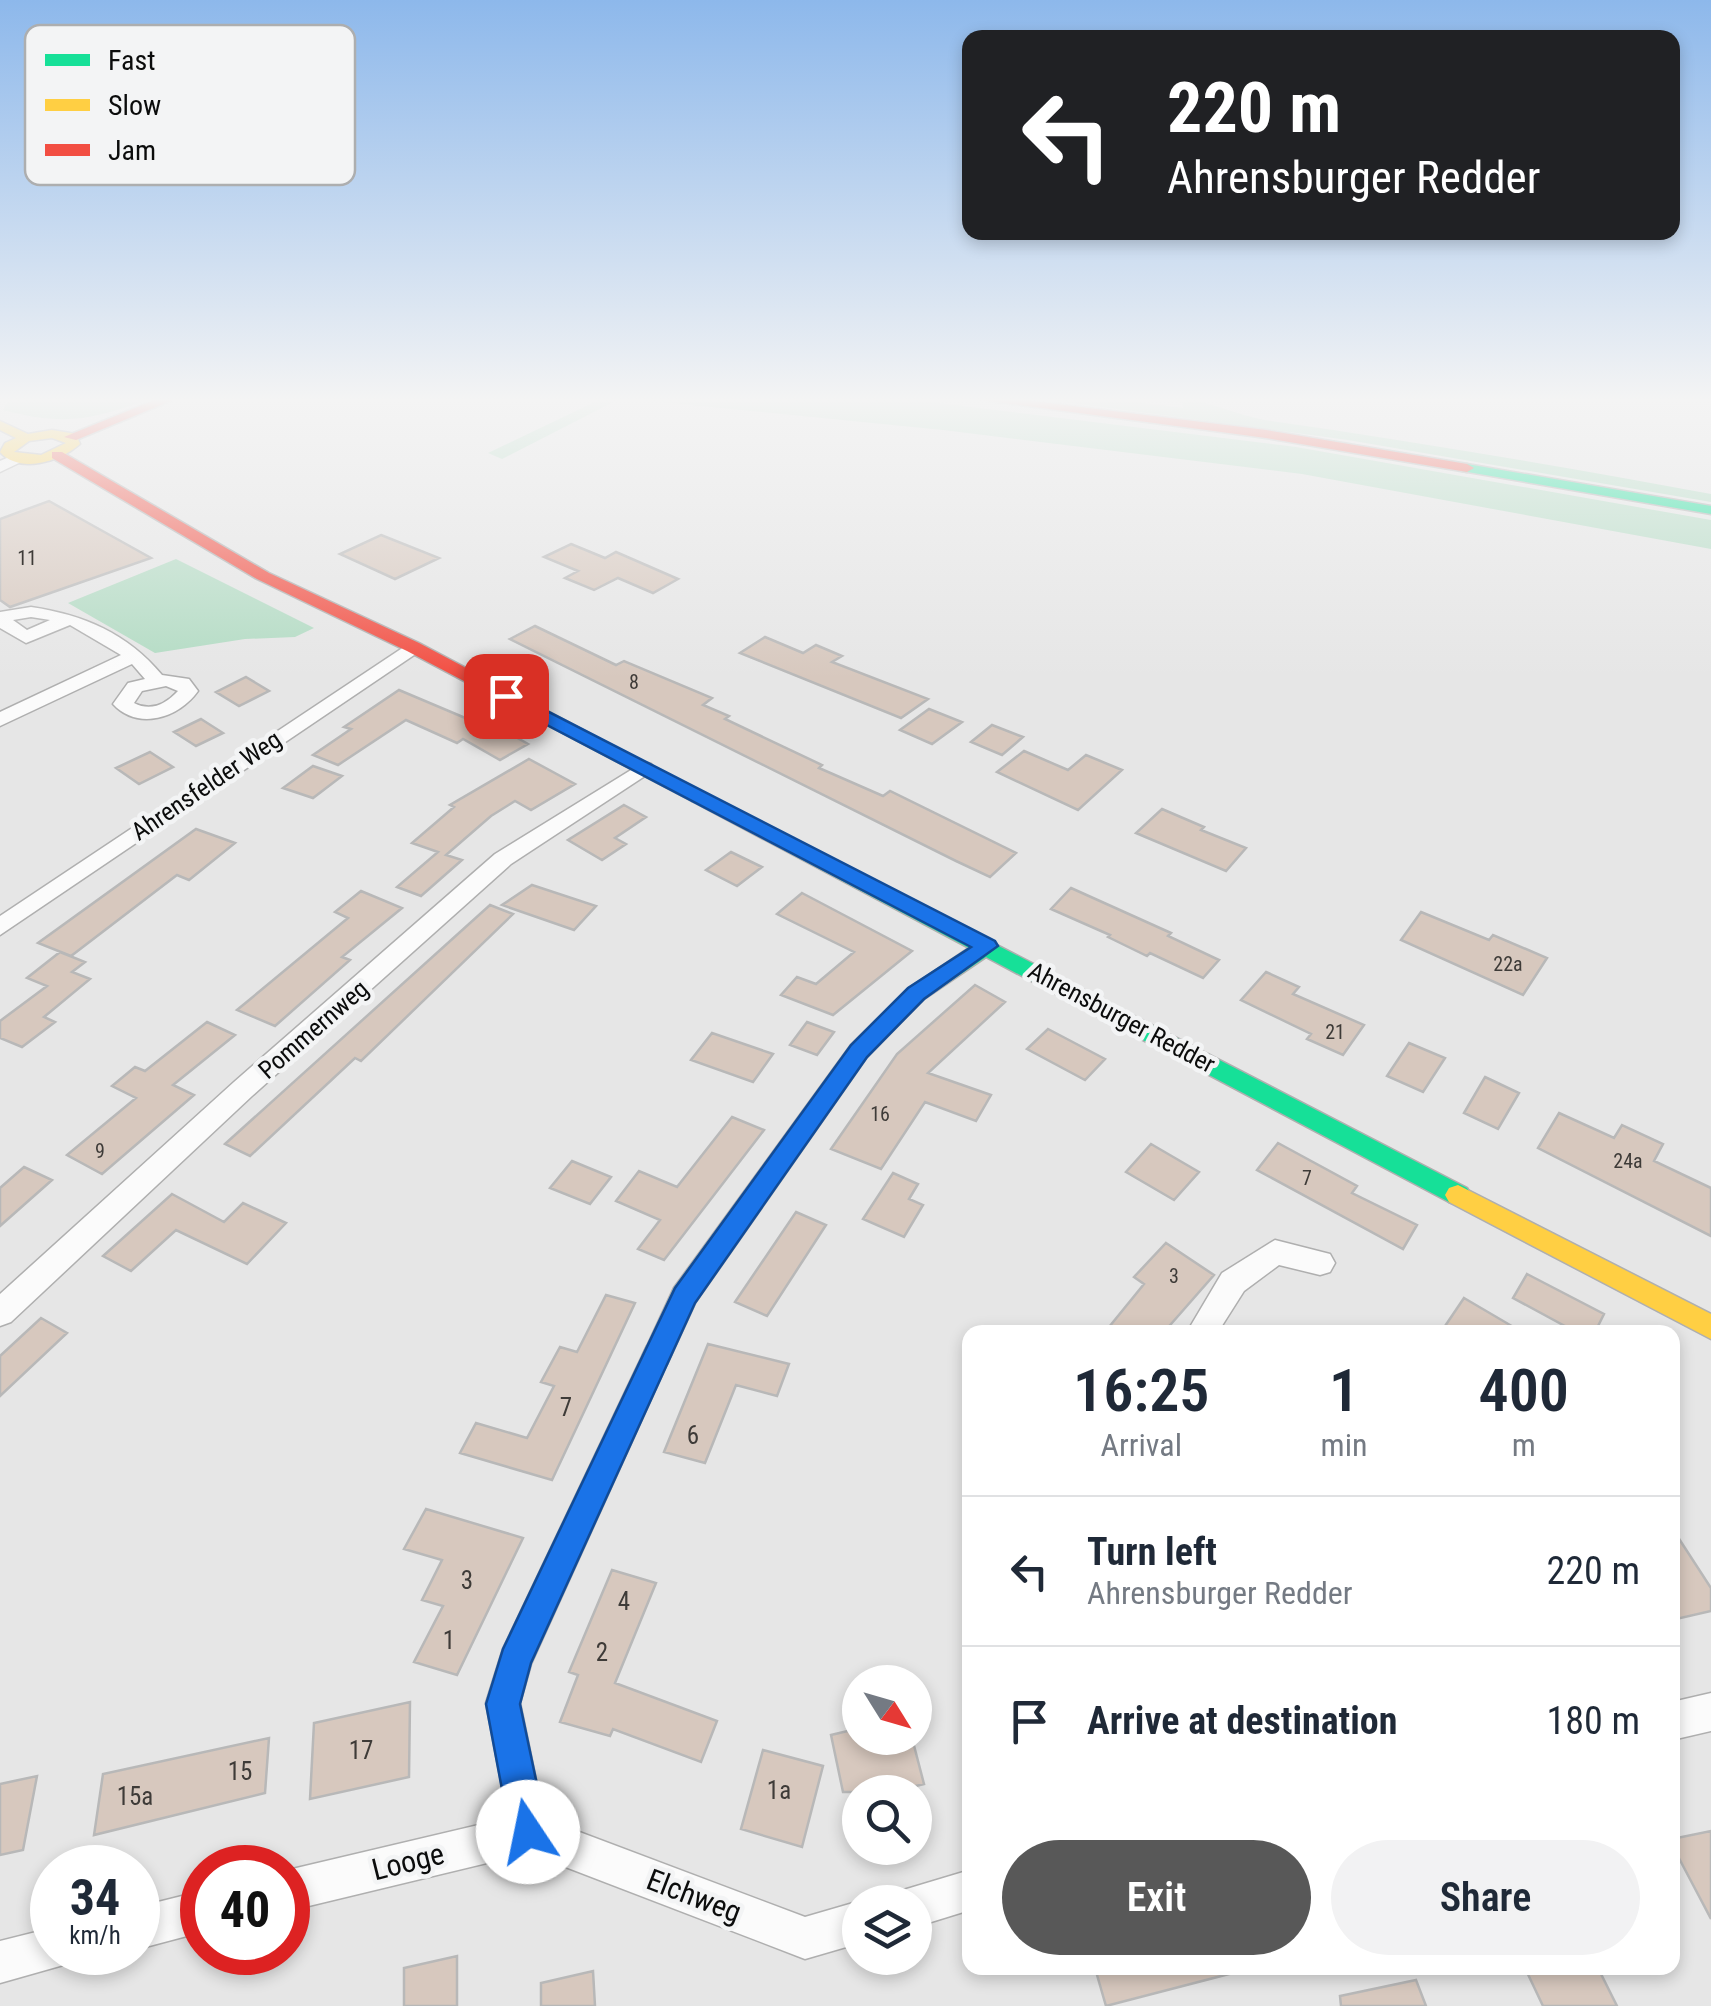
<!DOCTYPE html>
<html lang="en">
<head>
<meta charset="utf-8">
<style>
  :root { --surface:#fff; --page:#f2f2f3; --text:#1f2937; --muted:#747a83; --line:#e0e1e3; --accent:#585858 }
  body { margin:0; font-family:"Roboto Condensed",sans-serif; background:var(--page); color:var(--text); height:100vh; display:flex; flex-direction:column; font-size:38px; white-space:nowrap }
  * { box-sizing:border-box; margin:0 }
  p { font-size:32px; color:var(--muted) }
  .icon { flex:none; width:55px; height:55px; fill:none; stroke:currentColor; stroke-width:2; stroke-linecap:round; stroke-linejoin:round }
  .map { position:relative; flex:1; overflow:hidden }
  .panel { position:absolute; left:962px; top:1325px; width:718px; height:650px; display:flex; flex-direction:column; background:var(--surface); border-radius:20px; box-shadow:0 5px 15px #0003 }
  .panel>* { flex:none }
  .banner { position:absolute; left:962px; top:30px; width:718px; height:210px; border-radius:20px; box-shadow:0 5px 15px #0003; background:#202124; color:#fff; overflow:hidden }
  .needle { width:65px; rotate:127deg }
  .controls { position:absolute; left:842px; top:1665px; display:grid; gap:20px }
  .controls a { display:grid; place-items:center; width:90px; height:90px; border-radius:50%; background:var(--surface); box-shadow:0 5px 15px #0003; font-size:50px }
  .speed { position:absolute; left:30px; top:1845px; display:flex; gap:20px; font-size:50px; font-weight:700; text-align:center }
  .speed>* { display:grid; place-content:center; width:130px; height:130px; border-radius:50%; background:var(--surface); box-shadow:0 5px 15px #0003; line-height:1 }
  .speed small { font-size:25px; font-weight:400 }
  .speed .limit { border:15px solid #d22; background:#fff; color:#111 }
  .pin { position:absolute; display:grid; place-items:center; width:85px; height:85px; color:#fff; margin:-42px; border-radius:20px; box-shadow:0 5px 15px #0006 }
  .me { position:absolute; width:110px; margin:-55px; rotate:349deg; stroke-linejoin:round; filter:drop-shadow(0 0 8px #0008) }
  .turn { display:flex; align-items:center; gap:35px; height:210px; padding:0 40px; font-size:45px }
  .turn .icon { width:130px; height:130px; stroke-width:2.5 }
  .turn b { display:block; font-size:70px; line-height:85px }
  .eta { display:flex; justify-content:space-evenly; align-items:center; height:170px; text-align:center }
  .eta b { font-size:60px; font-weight:600; line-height:70px }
  .cta { display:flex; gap:20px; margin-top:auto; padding:20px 40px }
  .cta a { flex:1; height:115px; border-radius:60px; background:var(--accent); color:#fff; font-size:40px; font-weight:600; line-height:115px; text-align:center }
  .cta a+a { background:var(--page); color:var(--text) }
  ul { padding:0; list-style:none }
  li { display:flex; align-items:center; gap:30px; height:150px; padding:0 40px; border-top:2px solid var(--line) }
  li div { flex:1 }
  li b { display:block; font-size:38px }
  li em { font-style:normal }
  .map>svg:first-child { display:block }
  .green { fill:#b2dbc3 }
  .building { fill:#d7c8be; stroke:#b8b8b8; stroke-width:2.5 }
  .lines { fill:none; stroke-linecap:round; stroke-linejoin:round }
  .street-casing { stroke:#afafaf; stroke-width:3 }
  .fast-casing { stroke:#afafaf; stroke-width:3 }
  .slow-casing { stroke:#afafaf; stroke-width:3 }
  .jam-casing { stroke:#afafaf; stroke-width:3 }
  .street { fill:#fbfbfb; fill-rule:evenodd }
  .fast { fill:#16e098; fill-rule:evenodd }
  .slow { fill:#ffcf43; fill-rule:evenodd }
  .jam { fill:#f24e42; fill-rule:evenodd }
  .route { fill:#1a73e8; stroke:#114b97; stroke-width:2.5 }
  .labels { text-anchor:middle; stroke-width:9; stroke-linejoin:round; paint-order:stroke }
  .number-label { font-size:20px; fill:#3e3b38 }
  .street-label { font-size:25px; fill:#0b0c0c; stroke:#f3f4f5 }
  .near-number-label { font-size:25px; fill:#3e3b38 }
  .near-street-label { font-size:30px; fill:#0b0c0c; stroke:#f3f4f5 }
  .key { fill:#f3f4f5; stroke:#adaeaf; stroke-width:2.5 }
  .key-label { font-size:28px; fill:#0b0c0c }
</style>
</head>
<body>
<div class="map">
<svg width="1711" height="2006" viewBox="0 0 1711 2006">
  <rect width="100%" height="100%" fill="#e6e6e6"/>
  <path class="green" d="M10 397H156C93 419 68 427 3 410Z
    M605 397H890L1296 447 1711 520V549L1302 474 943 430 621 398 502 459 488 453Z
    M1027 397H1097L1183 408 1182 402 1167 397C1203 397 1236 416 1271 421 1418 442 1565 467 1711 494V502L1348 440Z
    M176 559 314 628 295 637 245 639 155 653 68 603Z"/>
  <path class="building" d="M49 501 90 524 151 558 10 607 0 600V519Z
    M381 535 439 558 395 579 340 554Z
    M571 544 605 558 616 552 678 579 653 593 618 578 594 590 565 578 578 571 544 557Z
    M535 626 616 665 624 661 712 698 703 705 729 716 725 719 822 765 819 768 883 796 890 791 1016 853 990 877 956 861 510 639Z
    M765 637 803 653 816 645 842 656 832 662 928 699 901 718 740 653Z
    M246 677 269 691 239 706 216 692Z
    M399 690 496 731 500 728 528 744 500 760 463 739 457 743 406 720 338 765 313 755 351 729 344 727Z
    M929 709 962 722 932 744 900 730Z
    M201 719 223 733 196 746 174 732Z
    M992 725 1023 737 1002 755 971 742Z
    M1024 751 1068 770 1086 755 1122 770 1078 810 997 772Z
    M150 752 173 767 139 784 116 768Z
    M529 759 575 784 531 810 515 801 491 816 446 855 462 860 421 896 397 887 438 852 412 843 454 807 450 805Z
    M313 766 342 776 313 798 283 788Z
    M624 805 646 817 615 838 626 844 602 860 568 840Z
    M1162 809 1204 827 1201 830 1246 848 1226 871 1136 833Z
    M196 829 235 843 189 880 177 875 71 956 38 943Z
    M731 852 762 867 737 886 706 870Z
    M532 885 596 906 574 930 502 905Z
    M1071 888 1171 933 1168 936 1219 960 1203 978 1150 953 1147 956 1108 937 1110 935 1051 909Z
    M361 891 402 908 342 957 350 960 275 1026 237 1010 348 918 335 912Z
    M802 893 912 951 833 1015 781 995 797 977 816 984 854 952 777 914Z
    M490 905 513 914 361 1061 355 1058 250 1156 225 1144Z
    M1421 912 1489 940 1493 935 1547 958 1523 995 1401 940Z
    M60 952 85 962 72 972 90 979 44 1017 55 1022 22 1047 0 1038V1021L47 986 27 978Z
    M1266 972 1299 987 1293 994 1364 1025 1343 1055 1307 1039 1311 1034 1241 1000Z
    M975 985 1005 1002 928 1073 991 1095 976 1121 925 1102 881 1169 831 1149 897 1054Z
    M207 1022 235 1035 173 1085 194 1095 102 1174 67 1155 136 1098 112 1086 135 1067 145 1071Z
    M807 1022 834 1032 817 1055 790 1045Z
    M1048 1029 1105 1059 1085 1080 1027 1049Z
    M712 1033 773 1054 753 1082 691 1060Z
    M1409 1043 1445 1058 1423 1092 1387 1076Z
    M1485 1077 1519 1093 1498 1129 1464 1113Z
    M1559 1113 1614 1138 1622 1125 1663 1144 1654 1161 1711 1188V1236L1538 1148Z
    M732 1117 764 1130 664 1260 638 1249 660 1220 616 1201 639 1171 677 1187Z
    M1278 1143 1357 1186 1352 1193 1417 1225 1403 1249 1257 1170Z
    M1151 1144 1199 1172 1174 1200 1126 1172Z
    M572 1161 611 1177 590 1204 550 1188Z
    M24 1167 52 1180 0 1226V1188Z
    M893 1173 918 1184 909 1199 923 1205 904 1237 863 1219Z
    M172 1194 224 1222 243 1203 286 1223 247 1264 176 1230 131 1271 103 1256Z
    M796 1212 826 1225 767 1316 735 1302Z
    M1166 1243 1214 1275 1164 1332H1105L1144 1284 1134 1277Z
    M1527 1274 1604 1314 1595 1332H1576L1513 1298Z
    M606 1295 635 1303 552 1480 460 1453 476 1423 527 1438 554 1386 541 1382 560 1347 577 1352Z
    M1464 1298 1522 1332H1441Z
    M41 1318 67 1333 0 1396V1356Z
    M708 1344 789 1364 777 1396 736 1385 705 1463 664 1452Z
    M426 1509 523 1538 457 1675 414 1662 443 1606 422 1600 442 1560 404 1549Z
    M1672 1528 1711 1588V1611L1672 1620Z
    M612 1570 656 1583 615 1683 717 1721 701 1762 613 1729 610 1736 560 1722 578 1675 569 1672Z
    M410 1702 409 1777 310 1799 314 1723Z
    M860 1728V1738H912L924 1784 891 1792H843L831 1735Z
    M269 1738 265 1793 94 1835 103 1774Z
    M763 1750 823 1766 802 1847 741 1829Z
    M37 1776 23 1850 0 1855V1784Z
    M1711 1831V1919L1672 1845V1839Z
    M457 1956V2006H404V1968Z
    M1095 1968H1228L1229 1974 1106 2006Z
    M1525 1968H1598L1617 2006H1543Z
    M593 1971 595 2006H541V1983Z
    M1416 1980 1426 2006H1341L1340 1996Z"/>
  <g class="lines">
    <defs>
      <path id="street" d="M16 454 21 456V462L0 472V461Z
        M31 607C84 615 127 633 162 675L189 679 198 691C179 718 138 731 113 704L128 683 145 679 132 664 0 726V712L121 655 70 625 26 643 0 628V612ZM31 617 50 620 27 630 13 620ZM166 686 178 691C166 704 151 712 134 703L142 691Z
        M413 641 422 647 420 651 0 935V916Z
        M644 762 651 764 654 768 651 772 511 864 252 1096 11 1322 0 1326V1294L234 1082 495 854Z
        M1275 1240 1330 1254 1335 1263 1330 1272 1320 1275 1279 1265 1244 1291 1218 1332H1187L1222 1273Z
        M1711 1693V1731L1672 1740V1702Z
        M529 1813 805 1917 860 1901 863 1902H860V1943L805 1959 529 1853 288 1911V1870Z
        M970 1870V1910L915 1927V1902H896L900 1891Z
        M202 1891V1932L138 1949V1907Z
        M52 1928V1952H72L67 1964 0 1983V1941Z"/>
      <path id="fast" d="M1467 464 1711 506V514L1462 471 1460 468Z
        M699 791 1467 1188 1471 1195 1467 1202 1458 1205 1449 1202 986 957 924 999 867 1057 695 1303 667 1364 657 1367 647 1364 643 1355 674 1288 851 1045 908 989 969 948 692 801V793Z"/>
      <path id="slow" d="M0 421 28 434 52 430 76 434 80 444C60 462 19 474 0 452L5 443 16 438 0 430ZM52 438 66 443 41 455 14 452 29 441Z
        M1458 1185 1711 1314V1339L1449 1202 1445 1195 1449 1188Z
        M657 1343 667 1346 671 1355 531 1664 520 1703 547 1833 542 1846 529 1851 516 1846 511 1833 486 1703 503 1649 647 1346Z"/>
      <path id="jam" d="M162 397H180L76 440 64 437Z
        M961 397H999L1266 430 1467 464 1474 468 1467 472 1266 438Z
        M52 452H62L269 573 419 643 709 797 699 803 692 801 407 651 257 579 52 458Z"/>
    </defs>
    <use href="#street" class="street-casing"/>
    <use href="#fast" class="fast-casing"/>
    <use href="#slow" class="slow-casing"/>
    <use href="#jam" class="jam-casing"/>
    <use href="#street" class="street"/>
    <use href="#fast" class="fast"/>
    <use href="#slow" class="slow"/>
    <use href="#jam" class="jam"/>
  </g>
  <linearGradient id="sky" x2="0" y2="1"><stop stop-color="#8db8eb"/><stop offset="0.59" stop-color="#f4f4f4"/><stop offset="1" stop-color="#f4f4f4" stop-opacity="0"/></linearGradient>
  <rect width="1711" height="678" fill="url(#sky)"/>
  <path class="route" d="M506 690 995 941 998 946 924 999 867 1057 695 1303 531 1663 520 1704 547 1832 541 1845 528 1851 516 1845 510 1832 486 1704 503 1649 675 1288 851 1045 908 988 971 947 499 700V692Z"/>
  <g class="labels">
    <g class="number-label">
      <text x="27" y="565">11</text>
      <text x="634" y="689">8</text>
      <text x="1508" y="971">22a</text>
      <text x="1335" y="1039">21</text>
      <text x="880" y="1121">16</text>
      <text x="100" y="1158">9</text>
      <text x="1628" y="1168">24a</text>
      <text x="1307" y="1185">7</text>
      <text x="1174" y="1283">3</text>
    </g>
    <g class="street-label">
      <text transform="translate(206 785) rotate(-34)" y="9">Ahrensfelder Weg</text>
      <text transform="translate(1122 1017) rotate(28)" y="9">Ahrensburger Redder</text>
      <text transform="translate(313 1029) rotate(-41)" y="9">Pommernweg</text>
    </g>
    <g class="near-number-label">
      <text x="566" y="1416">7</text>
      <text x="693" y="1444">6</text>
      <text x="467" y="1589">3</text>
      <text x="624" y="1610">4</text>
      <text x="449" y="1649">1</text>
      <text x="602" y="1661">2</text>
      <text x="361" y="1759">17</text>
      <text x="240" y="1780">15</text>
      <text x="779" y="1799">1a</text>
      <text x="135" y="1805">15a</text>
    </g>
    <g class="near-street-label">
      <text transform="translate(408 1862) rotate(-14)" y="10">Looge</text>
      <text transform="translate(694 1896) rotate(21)" y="10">Elchweg</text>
    </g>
  </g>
  <rect x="25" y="25" width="330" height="160" rx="15" class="key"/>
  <rect x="45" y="54" width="45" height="12" fill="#16e098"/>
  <rect x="45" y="99" width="45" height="12" fill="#ffcf43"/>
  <rect x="45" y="144" width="45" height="12" fill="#f24e42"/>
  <g class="key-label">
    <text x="108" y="70">Fast</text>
    <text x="108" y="115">Slow</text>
    <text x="108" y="160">Jam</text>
  </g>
</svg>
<div class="controls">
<a><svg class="needle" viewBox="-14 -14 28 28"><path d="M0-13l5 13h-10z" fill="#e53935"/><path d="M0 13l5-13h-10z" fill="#747a83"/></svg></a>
<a><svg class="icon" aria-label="search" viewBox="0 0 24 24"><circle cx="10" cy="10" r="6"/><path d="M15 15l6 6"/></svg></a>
<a><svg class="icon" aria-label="layers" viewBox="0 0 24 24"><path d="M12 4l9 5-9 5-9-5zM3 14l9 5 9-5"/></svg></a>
</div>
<div class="speed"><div>34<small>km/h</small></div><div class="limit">40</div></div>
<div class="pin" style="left:506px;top:696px;background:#d93025"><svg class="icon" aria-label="arrive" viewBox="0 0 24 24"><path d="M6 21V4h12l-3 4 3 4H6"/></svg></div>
<svg class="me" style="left:528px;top:1832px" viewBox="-20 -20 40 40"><circle r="19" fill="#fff"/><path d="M0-13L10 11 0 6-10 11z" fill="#1a73e8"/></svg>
<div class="banner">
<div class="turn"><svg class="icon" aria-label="left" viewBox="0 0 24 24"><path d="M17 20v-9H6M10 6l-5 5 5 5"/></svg><div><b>220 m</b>Ahrensburger Redder</div></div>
</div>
<section class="panel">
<div class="eta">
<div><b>16:25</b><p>Arrival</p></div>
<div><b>1</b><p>min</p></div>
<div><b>400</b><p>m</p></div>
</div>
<ul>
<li><svg class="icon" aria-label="left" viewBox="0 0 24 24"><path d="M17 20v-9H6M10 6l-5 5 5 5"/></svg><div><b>Turn left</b><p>Ahrensburger Redder</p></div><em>220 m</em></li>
<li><svg class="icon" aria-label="arrive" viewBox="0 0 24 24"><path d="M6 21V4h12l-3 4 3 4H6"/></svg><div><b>Arrive at destination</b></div><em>180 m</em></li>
</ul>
<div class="cta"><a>Exit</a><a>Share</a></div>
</section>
</div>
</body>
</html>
